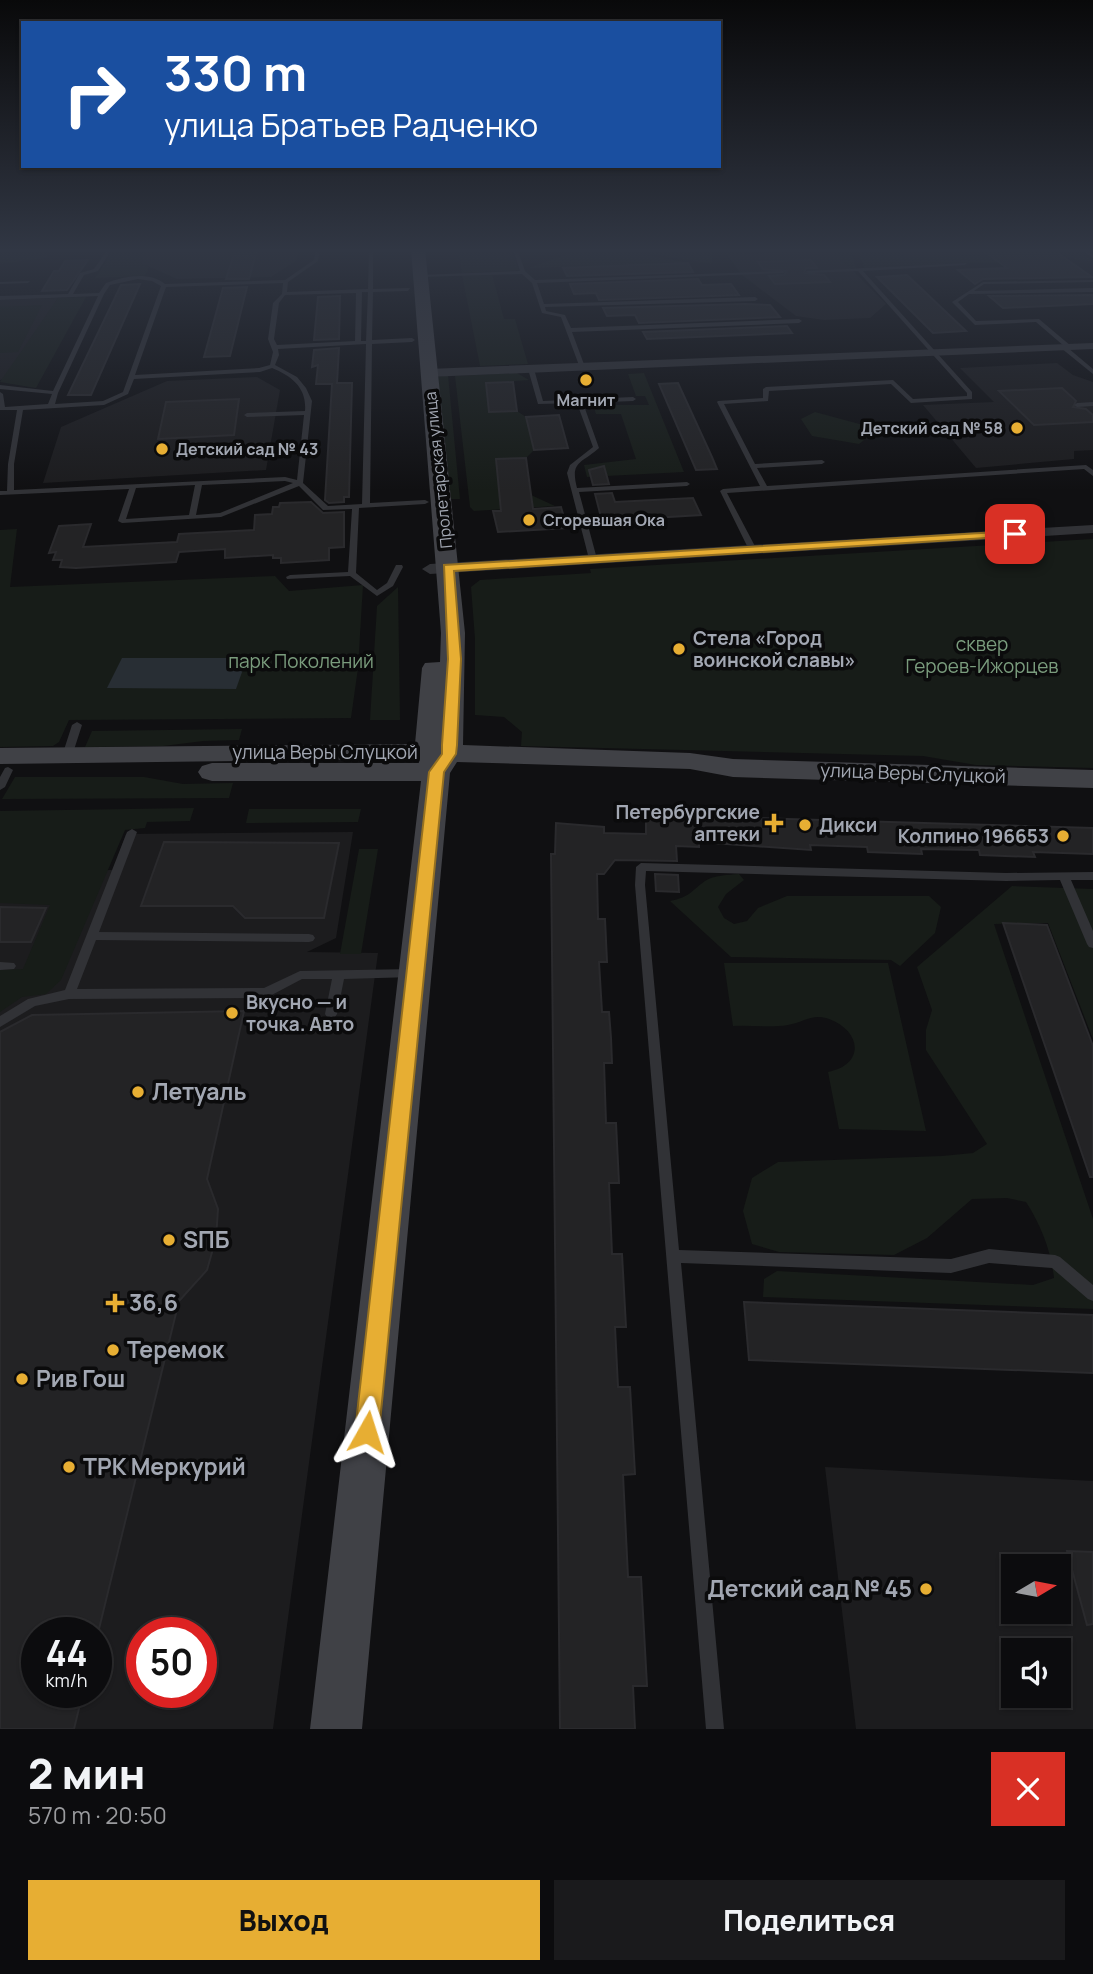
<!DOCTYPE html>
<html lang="ru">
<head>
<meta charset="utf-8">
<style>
  :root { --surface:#0c0c0e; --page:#1a1a1c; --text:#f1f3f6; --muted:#9a9b9e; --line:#2c2c2e; --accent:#e7ae33 }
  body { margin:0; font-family:Manrope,sans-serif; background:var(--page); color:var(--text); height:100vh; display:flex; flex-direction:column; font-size:26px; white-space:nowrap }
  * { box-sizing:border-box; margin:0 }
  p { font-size:23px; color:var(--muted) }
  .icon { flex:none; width:38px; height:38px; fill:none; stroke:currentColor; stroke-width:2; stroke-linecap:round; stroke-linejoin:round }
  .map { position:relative; height:1729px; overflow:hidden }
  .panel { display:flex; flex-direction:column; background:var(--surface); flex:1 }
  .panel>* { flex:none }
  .hud { position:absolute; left:21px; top:21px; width:700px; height:147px; border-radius:0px; box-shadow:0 2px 5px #0004,0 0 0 2px var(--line); background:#1a4fa0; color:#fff; overflow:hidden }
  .needle { width:46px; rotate:80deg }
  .controls { position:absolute; left:1001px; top:1554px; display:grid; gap:14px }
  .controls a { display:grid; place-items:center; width:70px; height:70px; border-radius:0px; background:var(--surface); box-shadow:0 2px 5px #0004,0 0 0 2px var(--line); font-size:35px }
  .speed { position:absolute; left:21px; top:1617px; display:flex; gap:14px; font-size:35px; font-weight:700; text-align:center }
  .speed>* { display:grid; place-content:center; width:91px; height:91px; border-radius:50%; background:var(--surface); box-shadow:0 2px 5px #0004,0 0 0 2px var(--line); line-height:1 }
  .speed small { font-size:18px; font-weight:400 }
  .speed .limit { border:10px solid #d22; background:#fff; color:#111 }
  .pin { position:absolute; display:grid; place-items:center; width:60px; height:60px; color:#fff; margin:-30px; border-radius:14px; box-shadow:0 4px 10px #0006 }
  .me { position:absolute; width:77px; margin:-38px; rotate:6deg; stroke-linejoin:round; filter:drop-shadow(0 0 5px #0008) }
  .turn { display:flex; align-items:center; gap:24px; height:147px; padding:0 28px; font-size:32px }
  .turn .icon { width:91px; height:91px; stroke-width:2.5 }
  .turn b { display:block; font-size:49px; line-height:60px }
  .round { display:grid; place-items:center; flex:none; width:74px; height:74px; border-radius:0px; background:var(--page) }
  .summary { display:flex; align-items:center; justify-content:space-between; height:119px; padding:0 28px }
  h1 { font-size:42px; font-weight:800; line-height:52px }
  .button { display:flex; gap:14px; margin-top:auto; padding:14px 28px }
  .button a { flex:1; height:80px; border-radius:0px; background:var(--accent); color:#111; font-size:28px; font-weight:800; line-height:80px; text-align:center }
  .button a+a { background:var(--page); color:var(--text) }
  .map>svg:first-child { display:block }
  .built { fill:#1c1c1e; fill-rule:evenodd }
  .green { fill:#171c18 }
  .water { fill:#282e34 }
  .building { fill:#232325; stroke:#2a2a2d; stroke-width:2 }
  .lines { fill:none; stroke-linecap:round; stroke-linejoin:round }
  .lane { fill:#313236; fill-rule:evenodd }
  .street { fill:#313236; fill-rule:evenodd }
  .secondary { fill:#404146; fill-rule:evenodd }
  .route { fill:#e7ae33; stroke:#967121; stroke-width:2 }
  .poi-dot { fill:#e7ae33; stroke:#0b0b0c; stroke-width:2.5 }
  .labels { text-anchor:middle; stroke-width:7; stroke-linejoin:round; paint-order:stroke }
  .far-poi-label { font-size:16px; font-weight:bold; fill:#a2a7b2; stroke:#0b0b0c; text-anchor:start }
  .far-street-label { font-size:16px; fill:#a2a7b2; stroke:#0b0b0c }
  .poi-label { font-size:19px; font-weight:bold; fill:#a2a7b2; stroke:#0b0b0c; text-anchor:start }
  .park-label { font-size:19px; fill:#7a9c7d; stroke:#0b0b0c }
  .street-label { font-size:19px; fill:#a2a7b2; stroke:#0b0b0c }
  .near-poi-label { font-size:23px; font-weight:bold; fill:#a2a7b2; stroke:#0b0b0c; text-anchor:start }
</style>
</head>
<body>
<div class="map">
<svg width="1093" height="1729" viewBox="0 0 1093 1729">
  <rect width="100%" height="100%" fill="#101012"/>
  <path class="built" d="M146 249H298L297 260 271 277 177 279 141 263Z
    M896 249H1070L1073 251 906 258Z
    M832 250 886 304 870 318 824 320 796 316 742 275 727 255Z
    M58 298 4 379 0 380V300Z
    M1057 363 1073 375 1093 382V450L1074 451V459L976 468 923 405 994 402 960 368Z
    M257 377 280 390 266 470 43 483 61 427 167 381Z
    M353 832 336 938 307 952 378 953 273 1729H0V871L113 870 126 834ZM37 1633H96V1692H37ZM142 1633H201V1692H142Z
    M825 1467 1093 1481V1729H856ZM1013 1566H1059V1612H1013ZM1013 1650H1059V1696H1013Z"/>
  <path class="green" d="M0 249 47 250V258L0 264Z
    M114 249H146L141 263 149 267 145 276 95 278Z
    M582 249H613L690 263 528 268Z
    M623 249H723L712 255V264Z
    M732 249H850L856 268H850L832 250 723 254Z
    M856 249H896L906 258 1077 251 1093 261C1080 262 1072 257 1060 258L1066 263H961L865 268Z
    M512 250 519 270 462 273 459 252Z
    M492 274 504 319H515L528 364 480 366 462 275Z
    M86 297 36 388 0 382 58 298Z
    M42 305 18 352 0 353V307Z
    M517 373 529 380 486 383 489 411H517L526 417 534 450 526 458 496 459 499 495H531L555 506 474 511 470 507 455 376Z
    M644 373 684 472 587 477 584 465 636 459 621 414H596L593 405H649L645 396H636L628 374Z
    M448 375 460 499H451L438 377Z
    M815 412 878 429 859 444 812 436 801 419Z
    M17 529 10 587 275 576 289 591 363 585 358 668 351 718 69 720 59 742 53 746 0 747V530Z
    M1093 539V768L976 765 923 756 521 746 522 732 504 717 475 715V639L471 587 480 580 591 573 590 569Z
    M398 587 400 720H370L377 606Z
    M242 729 239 740 203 741 163 746 85 747 92 731Z
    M15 777H144L183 784 233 783 229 798 2 799Z
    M194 808 190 821 147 822 145 828 125 830 61 980 46 994 22 997 0 1012V970L23 969 50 905 0 903V811Z
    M249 809H361L358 822 246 823Z
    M359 849H378L361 954H340Z
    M739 874 744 880 726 894 718 907 724 918 734 924 747 921 758 908 787 896H929L941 907 935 933 900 966 891 960 731 957 670 901C690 897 690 892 705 881 714 875 728 875 739 874Z
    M1012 886 1093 889V1039L1048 923 994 924 1093 1219V1309L763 1297 764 1279 777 1271 1033 1285 1054 1278C1051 1251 1041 1225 1026 1202L1007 1198 972 1199 927 1238 894 1255 779 1252 752 1244 743 1211 752 1178 778 1162 942 1156 973 1153 987 1144 926 1050V1030L932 1010 917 967Z
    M724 963H888L926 1131 839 1129 828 1072C865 1065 862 1031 829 1019 812 1013 803 1023 788 1025 771 1028 751 1025 733 1026Z"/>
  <path class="water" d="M122 658H247L236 689 107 688Z"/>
  <path class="building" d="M981 249H1052L1092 277 983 279 975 284 958 270 1007 268Z
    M256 253 249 279H226L234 254Z
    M88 260 67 290 42 291 54 271H59L65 261Z
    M811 260 817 268H806L804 273 824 275 830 282 775 284 769 276 784 275 787 271 763 269 758 262Z
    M688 263 693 272 567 276 563 268Z
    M907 275 966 331 933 333 877 277Z
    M698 279 702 285 731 284 739 295 599 300 596 293 574 294 570 284Z
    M140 284 91 395H68L121 285Z
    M247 287 230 356 204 357 223 288Z
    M1093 295V304L1003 308 989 296Z
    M340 296 339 339 314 340 318 297Z
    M745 304 770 305 780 317 639 323 635 315 607 316 603 308Z
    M787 326 792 333 647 339 643 332Z
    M339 348 337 383H352L349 497H344V502L329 503 325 500 332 384H316L318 365 312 367 314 350Z
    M513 382 517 411 489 412 486 383Z
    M678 383 712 457 717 469 696 470 659 384Z
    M1062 388 1076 401 1073 407 1086 409 1093 415V422L1034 425 999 391Z
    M239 399 234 435 158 439 166 402Z
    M559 415 568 448 534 450 526 417Z
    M526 458 533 509 561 507 567 528 498 532 493 511H501L496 459Z
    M604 466 609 484 593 485 589 470Z
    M612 493 615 502 693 498 701 515 602 521 595 494Z
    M311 502 323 513 344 512V547L329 548V560L281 563V558H273V555L225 558V549L179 552 176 562 76 568 60 567 62 560H53L56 552 49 553 59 526 91 524 83 547 177 542 179 534 254 530 255 515 272 514 273 507H279L280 503Z
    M646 815 1093 828V854L1033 852 1035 857 980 855 979 850 921 849 922 854 868 852 867 847 810 845 811 850 699 842V847L676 846 677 861 615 860 604 874H597L598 919H605L607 962H599L602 1012H609L611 1038 612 1063H604L606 1123H616L619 1183H609L612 1254H622L626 1327H615L618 1387H630L635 1474 623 1475 628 1577H641L647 1686H633L635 1729H560L551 854H555L556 823 604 827V833L646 834Z
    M164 842 339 843 324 918H245L233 906H141Z
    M655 874 678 875 679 892 656 891Z
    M0 907 46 908 31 942H0Z
    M1003 923 1047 925 1093 1046V1177H1090Z
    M244 1011 207 1179 218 1209 216 1238 207 1270 179 1301 98 1633H37V1692H83L74 1729H0V1032L32 1015Z
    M744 1302 1093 1315V1373L749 1360Z
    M1067 1551 1093 1552V1624L1087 1625Z"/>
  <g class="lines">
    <path class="lane" d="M108 249H112L98 271 84 275 73 294 99 293 106 283C125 276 149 271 165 284L285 280 314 260 316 249H320L318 261 288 282 287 292 368 289 369 249H373V289L410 288 408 291 373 292 372 340 412 338 415 340 412 342 372 344 370 503 425 500 429 502 425 504 359 508 356 573 377 590 387 583 396 565H402L403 567 393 586 377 596 350 576 287 579 286 577 290 575 348 572 352 509 323 510 299 486 221 517 122 523 118 521 129 489 0 495V491H7L8 464 17 410H0V392L3 394 5 407 48 404 52 394 0 389V385L53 391 98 296 0 300V296L68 294 80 273 94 269ZM138 279 152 281 161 286 123 392 103 401 55 404 58 393 104 294 110 285ZM283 283 282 294 273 303 268 339 273 352 270 365 259 368 135 375 166 287ZM362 292H368L366 341H361ZM356 293 355 341 277 345 274 339 279 303 285 295ZM366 344 362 504 328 506 303 483 312 401 306 388 297 377 275 365 279 355 278 349ZM272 368C292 376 307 388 305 411L247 413 244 415 247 417 304 415 297 480 285 477 14 490V464L23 410 104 405 128 394 134 379 260 372ZM285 481 293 483 220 513 196 515 202 485ZM195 485 189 515 126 519 136 488Z
      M469 249H503L455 252 453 251Z
      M513 249H517L525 271 535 280 783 271 785 272 783 273 537 283 544 304 755 297 758 299 755 301 545 307 546 311 565 315 571 328 799 319 802 321 799 323 572 332 585 367 580 368 561 317 542 313 532 283 522 274 420 277 418 276 420 275 520 271Z
      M1079 249H1084L1093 255V258Z
      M967 263 965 265 863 271 972 392V399L911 403 891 384 769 391 768 401 724 404 755 464 822 460 825 462 822 464 757 468 767 486 1086 465 1093 470V476L1084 469 727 493 757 550 750 552 720 491 723 489 760 486 717 402 718 401 763 398V389L766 387 893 380 913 399 967 396V393L858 271 808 273 806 271Z
      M1093 280V282L984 284 974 291 1093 288V292L969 294 958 302 976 321 1039 319 1071 346V348H1068L1093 369V374L1061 348V346H1064L1036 322 975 325 952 302 983 282Z
      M30 281 28 283 0 284V282Z
      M531 367 534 369 543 401 633 397 636 399 633 401 583 403 599 448C581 464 570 461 577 488L687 482 690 484 687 486 579 492 597 559 596 561 589 559 567 473 570 465 593 447 577 403 538 404 528 369Z
      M1093 402V406L1077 407 1074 405 1077 403Z
      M77 722 82 725 72 756 70 758H64L62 756 72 725Z
      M8 767 13 770 5 787 0 790V777L5 768Z
      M132 829 137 832 99 932 309 934 313 935 315 938 313 941 309 942 96 940 77 989 264 988 300 971 413 969 417 970 419 973 417 976 413 977 344 979 337 1014 335 1017 331 1019 327 1017 325 1014 332 979H302L266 998 69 999 35 1006 0 1027V1016L28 999 65 990 127 832Z
      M641 863 1006 873 1093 872V880H1071L1093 931V948L1089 947 1087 944 1060 880 1006 881 646 871 645 885 679 1250 951 1259 989 1249 1055 1255 1060 1257 1093 1285V1301L1088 1299 1052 1268 989 1263 951 1273 681 1263 724 1729H706L635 885 636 867Z
      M0 962 14 963 16 966 14 969 0 970Z"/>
    <path class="street" d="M1093 343V349L428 377 422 373 428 369Z
      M1093 525V533L430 574 422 569 430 564Z"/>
    <path class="secondary" d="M411 249H425L465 633 463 745 690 753 733 759 1093 770V788L733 777 690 769 457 762 450 773 362 1729H310L421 781H212L202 778 198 772 202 766 212 763H419L418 760 388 759 0 764V748L415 744 422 668 425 663 440 662 441 633Z"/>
  </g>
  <linearGradient id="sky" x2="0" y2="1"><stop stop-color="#09090a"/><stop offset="0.51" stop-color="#313744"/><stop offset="1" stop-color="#313744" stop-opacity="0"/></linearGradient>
  <rect width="1093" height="491" fill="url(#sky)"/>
  <path class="route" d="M1015 531 1019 532V536L454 571 461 659 457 745 456 754 444 772 379 1432 375 1441 367 1444 358 1441 355 1432 429 772 442 754V745L448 659 444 565Z"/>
  <g class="poi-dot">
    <circle cx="586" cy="380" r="7"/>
    <circle cx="1017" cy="428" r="7"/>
    <circle cx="162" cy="449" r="7"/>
    <circle cx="529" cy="520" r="7"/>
    <circle cx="679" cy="649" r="7"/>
    <path d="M770.5 812.5h7v7h7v7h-7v7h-7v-7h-7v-7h7z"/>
    <circle cx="805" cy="825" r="7"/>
    <circle cx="1063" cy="836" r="7"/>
    <circle cx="232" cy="1013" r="7"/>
    <circle cx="138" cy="1092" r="7"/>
    <circle cx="169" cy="1240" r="7"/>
    <path d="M111.5 1292.5h7v7h7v7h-7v7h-7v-7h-7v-7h7z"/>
    <circle cx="113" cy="1350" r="7"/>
    <circle cx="22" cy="1379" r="7"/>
    <circle cx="69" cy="1467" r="7"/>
    <circle cx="926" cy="1589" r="7"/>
  </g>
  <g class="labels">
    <g class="far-poi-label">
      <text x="586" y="406" text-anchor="middle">Магнит</text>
      <text x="1003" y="434" text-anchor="end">Детский сад № 58</text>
      <text x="176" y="455">Детский сад № 43</text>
      <text x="543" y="526">Сгоревшая Ока</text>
    </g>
    <g class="far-street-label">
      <text transform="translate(438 470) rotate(-96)" y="6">Пролетарская улица</text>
    </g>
    <g class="poi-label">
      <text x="693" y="645">Стела «Город<tspan x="693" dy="22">воинской славы»</tspan></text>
      <text x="760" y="819" text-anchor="end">Петербургские<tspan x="760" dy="22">аптеки</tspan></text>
      <text x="819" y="832">Дикси</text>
      <text x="1049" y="843" text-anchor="end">Колпино 196653</text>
      <text x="246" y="1009">Вкусно — и<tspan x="246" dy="22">точка. Авто</tspan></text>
    </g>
    <g class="park-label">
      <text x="982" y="651">сквер<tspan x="982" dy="22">Героев-Ижорцев</tspan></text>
      <text x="301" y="668">парк Поколений</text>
    </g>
    <g class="street-label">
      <text x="325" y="759">улица Веры Слуцкой</text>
      <text transform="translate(913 773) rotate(2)" y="7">улица Веры Слуцкой</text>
    </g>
    <g class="near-poi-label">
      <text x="152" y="1100">Летуаль</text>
      <text x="183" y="1248">SПБ</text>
      <text x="129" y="1311">36,6</text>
      <text x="127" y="1358">Теремок</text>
      <text x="36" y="1387">Рив Гош</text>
      <text x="83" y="1475">ТРК Меркурий</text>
      <text x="912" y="1597" text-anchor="end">Детский сад № 45</text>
    </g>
  </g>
</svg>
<div class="controls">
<a><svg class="needle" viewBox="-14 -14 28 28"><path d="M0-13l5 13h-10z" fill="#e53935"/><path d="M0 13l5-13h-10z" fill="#9a9b9e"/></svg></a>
<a><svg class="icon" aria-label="sound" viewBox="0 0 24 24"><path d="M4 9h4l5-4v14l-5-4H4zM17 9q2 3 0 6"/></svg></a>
</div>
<div class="speed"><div>44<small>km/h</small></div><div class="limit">50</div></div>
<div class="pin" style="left:1015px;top:534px;background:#d93025"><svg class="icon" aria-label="arrive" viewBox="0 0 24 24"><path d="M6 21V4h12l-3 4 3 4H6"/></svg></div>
<svg class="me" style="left:367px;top:1432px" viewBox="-20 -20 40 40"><path d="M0-17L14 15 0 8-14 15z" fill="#e7ae33" stroke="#fff" stroke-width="4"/></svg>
<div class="hud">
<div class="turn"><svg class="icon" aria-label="right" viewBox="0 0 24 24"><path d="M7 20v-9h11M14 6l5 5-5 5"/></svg><div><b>330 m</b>улица Братьев Радченко</div></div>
</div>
</div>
<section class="panel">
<div class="summary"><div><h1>2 мин</h1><p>570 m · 20:50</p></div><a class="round" style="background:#d93025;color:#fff"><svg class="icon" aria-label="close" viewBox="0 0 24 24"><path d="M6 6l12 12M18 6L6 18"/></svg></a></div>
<div class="button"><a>Выход</a><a>Поделиться</a></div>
</section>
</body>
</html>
